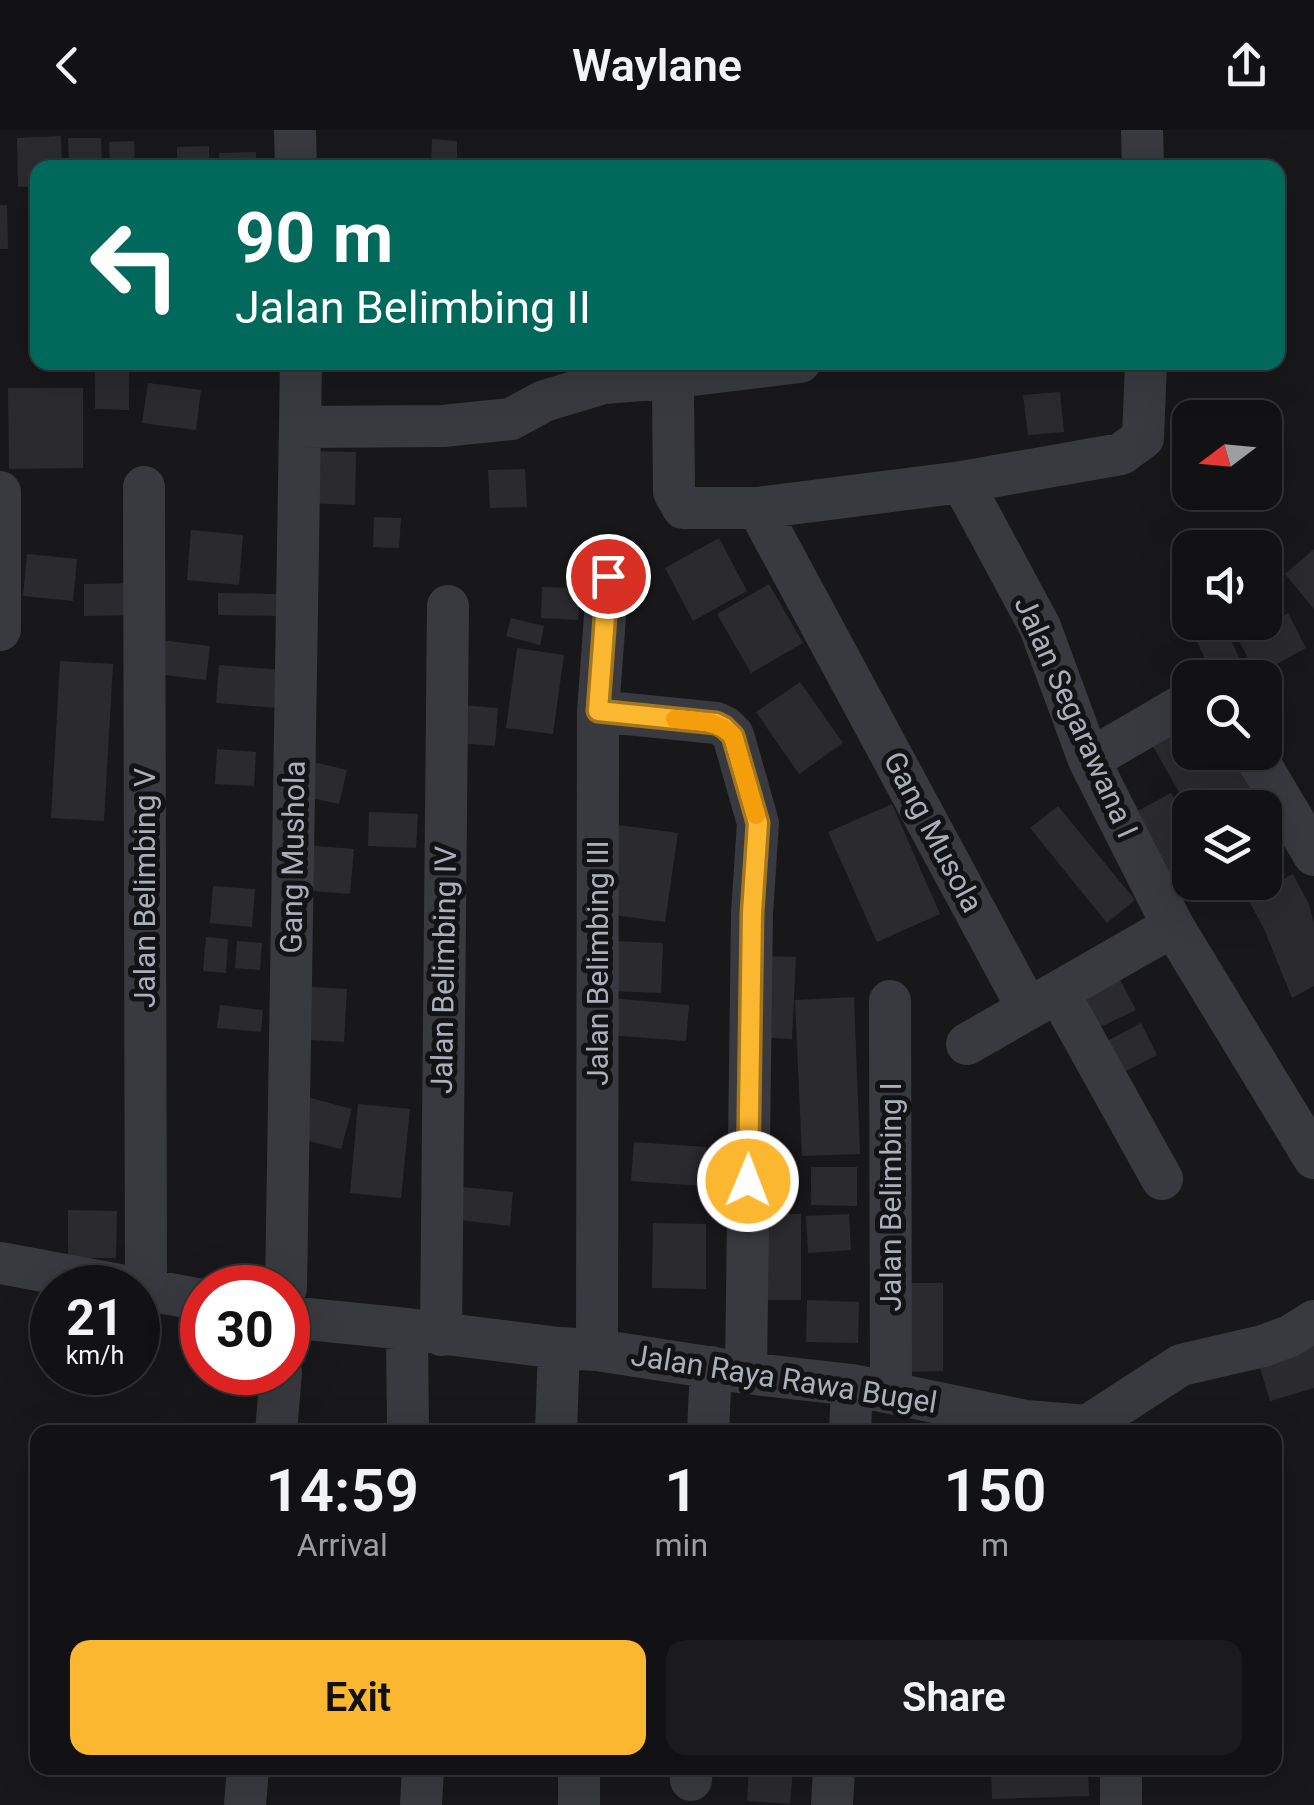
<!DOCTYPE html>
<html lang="en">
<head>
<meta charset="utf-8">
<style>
  :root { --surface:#121214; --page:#1b1b1d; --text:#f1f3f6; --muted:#9c9ea0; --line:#313234; --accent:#fbb72f }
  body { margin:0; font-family:Roboto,sans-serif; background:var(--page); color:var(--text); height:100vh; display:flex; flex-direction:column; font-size:38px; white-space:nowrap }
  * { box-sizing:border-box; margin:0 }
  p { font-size:32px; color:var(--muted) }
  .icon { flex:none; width:55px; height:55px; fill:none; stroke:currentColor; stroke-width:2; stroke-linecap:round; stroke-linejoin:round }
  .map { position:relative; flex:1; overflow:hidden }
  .sheet { position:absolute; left:30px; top:1295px; width:1252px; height:350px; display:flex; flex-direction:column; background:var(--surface); border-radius:20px; box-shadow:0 10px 40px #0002,0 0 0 2px var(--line) }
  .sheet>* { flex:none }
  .banner { position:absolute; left:30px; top:30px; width:1255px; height:210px; border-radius:20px; box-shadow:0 10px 40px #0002,0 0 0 2px var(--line); background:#00695c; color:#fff; overflow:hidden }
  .needle { width:65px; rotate:254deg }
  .tools { position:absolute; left:1172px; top:270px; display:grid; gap:20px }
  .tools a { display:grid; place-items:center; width:110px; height:110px; border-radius:20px; background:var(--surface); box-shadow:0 10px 40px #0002,0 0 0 2px var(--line); font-size:50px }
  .speed { position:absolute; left:30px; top:1135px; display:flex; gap:20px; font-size:50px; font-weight:700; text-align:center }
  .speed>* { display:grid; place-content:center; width:130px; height:130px; border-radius:50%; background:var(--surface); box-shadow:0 10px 40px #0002,0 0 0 2px var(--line); line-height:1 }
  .speed small { font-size:25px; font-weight:400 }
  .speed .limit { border:15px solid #d22; background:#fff; color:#111 }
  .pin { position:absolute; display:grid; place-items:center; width:85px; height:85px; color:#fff; margin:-42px; border:5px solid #fff; border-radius:50%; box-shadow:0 2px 10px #0007 }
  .me { position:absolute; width:110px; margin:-55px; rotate:1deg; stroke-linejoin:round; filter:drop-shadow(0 0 8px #0008) }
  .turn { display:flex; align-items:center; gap:35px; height:210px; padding:0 40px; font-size:45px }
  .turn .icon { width:130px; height:130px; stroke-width:2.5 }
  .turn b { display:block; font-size:70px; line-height:85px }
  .eta { display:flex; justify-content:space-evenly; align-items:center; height:170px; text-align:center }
  .eta b { font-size:60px; font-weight:600; line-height:70px }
  .action { display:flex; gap:20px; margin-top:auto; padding:20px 40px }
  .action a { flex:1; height:115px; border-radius:20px; background:var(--accent); color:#111; font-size:40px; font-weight:600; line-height:115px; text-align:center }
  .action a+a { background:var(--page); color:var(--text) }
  header { display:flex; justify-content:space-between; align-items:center; height:130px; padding:0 40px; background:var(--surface); font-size:45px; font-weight:600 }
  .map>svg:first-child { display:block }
  .building { fill:#2b2b2f }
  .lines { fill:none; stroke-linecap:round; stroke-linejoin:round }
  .minor { stroke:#393a40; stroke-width:42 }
  .route-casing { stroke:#a3771f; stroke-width:25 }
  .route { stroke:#fbb72f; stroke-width:18 }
  .slow { stroke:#f59e0b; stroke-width:18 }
  .labels { text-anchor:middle; stroke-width:10; stroke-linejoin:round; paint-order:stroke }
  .street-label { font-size:30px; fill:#aaafbb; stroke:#131316 }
</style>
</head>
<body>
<header><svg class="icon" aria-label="back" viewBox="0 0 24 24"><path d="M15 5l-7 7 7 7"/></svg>Waylane<svg class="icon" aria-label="share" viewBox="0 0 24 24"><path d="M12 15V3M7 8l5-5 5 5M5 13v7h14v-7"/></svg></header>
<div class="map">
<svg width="1314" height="1675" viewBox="0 0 1314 1675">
  <rect width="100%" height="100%" fill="#18181b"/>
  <path class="building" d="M61 6 62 38H38V56L18 57 17 8Z
    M68 8H101L102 38H69Z
    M432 9 457 11V38H431Z
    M134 11 135 38H110L109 12Z
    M209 16V38H177V17Z
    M256 22V38H219V23Z
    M0 75H7L8 119H0Z
    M95 232H129V280L95 279Z
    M148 253 201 260 196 300 142 293Z
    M8 258H83V338L9 339Z
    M1060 262 1064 302 1028 305 1023 265Z
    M306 321 356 322 355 375 304 373Z
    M525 339 527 377 490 378 488 340Z
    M374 387 401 388 399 418 373 417Z
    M191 400 243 405 239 455 187 450Z
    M719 408 747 461 693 491 665 438Z
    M1314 419V479L1285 444Z
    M27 424 77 429 73 471 23 466Z
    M1269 452 1282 474 1265 485V455Z
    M139 453 140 485 84 486V454Z
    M769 454 803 513 751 543 717 484Z
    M542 457 580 458 578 490 541 488Z
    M218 463 279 464 278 486 218 485Z
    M1288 483 1306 518 1257 545 1238 509Z
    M511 488 544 496 540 515 506 506Z
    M1224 495 1244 538 1223 548H1213L1196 509Z
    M160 510 210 516 206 550 156 544Z
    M517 518 564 525 553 604 506 598Z
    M60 531 113 534 104 691 51 688Z
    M219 535 281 540 278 578 216 573Z
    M800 552 843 613 799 644 756 582Z
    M450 574 498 578 495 616 447 612Z
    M1190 588V622H1232L1264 678H1188L1150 611Z
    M217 619 256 622 254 656 215 654Z
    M310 631 347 640 339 674 302 666Z
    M1171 663 1190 698V735L1155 754 1121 690Z
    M892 674 940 784 877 812 828 702Z
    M1058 676 1135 770 1107 793 1030 698Z
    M369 682 418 684 416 718 368 716Z
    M619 695 678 703 665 792 606 784Z
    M303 715 354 719 350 764 299 760Z
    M1293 744 1309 774 1314 794V856L1292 868 1264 799 1248 769Z
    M213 756 255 759 252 797 210 793Z
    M206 807 228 809 226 843 203 841Z
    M237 811 262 813 260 840 235 838Z
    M610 811 663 813 661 863 608 861Z
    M759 826 796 827 792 909 755 907Z
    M1116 842 1136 880 1090 902 1071 865Z
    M298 856 347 859 344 912 294 909Z
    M854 867 860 1024 802 1026 795 870Z
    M610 868 689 875 686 911 607 905Z
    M220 875 263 880 261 902 217 898Z
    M1141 893 1157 925 1113 948 1096 917Z
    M303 966 352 979 341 1019 292 1007Z
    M358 974 410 979 401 1068 350 1063Z
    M634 1012 706 1017 703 1056 631 1051Z
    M811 1037H857V1076L811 1075Z
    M462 1057 513 1062 510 1096 459 1090Z
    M68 1080 117 1081 116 1128H68Z
    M752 1084H801V1170H752Z
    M849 1084 851 1120 808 1123 806 1086Z
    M653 1093 706 1094V1159L652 1158Z
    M899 1153H943V1241L899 1242Z
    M807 1170 859 1172 858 1213 806 1212Z
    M1314 1211V1258L1270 1271 1257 1228Z
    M749 1638H793L790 1674 747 1671Z
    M991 1638H1088L1089 1666 992 1669Z"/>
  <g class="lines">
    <path class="minor" d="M295 0 296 38
      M1142 0 1143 38
      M668 248 800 232
      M300 297 443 296 511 289 544 271 604 253 668 248 673 259 674 362 683 378H758L962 352 1121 324 1143 308 1146 232
      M962 352 1040 497 1089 630 1173 796 1314 1028
      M144 357 146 1159
      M0 362V500
      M758 378 1028 879 1173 796
      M598 581 716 593 725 597 733 605 758 693 752 783 746 1243
      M1253 622 1314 725
      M1089 630 1190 571
      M1058 862 1162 1049
      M890 871 891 1263
      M967 914 1028 879
      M0 1133 135 1158
      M138 1158 202 1170
      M286 1158 301 232
      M288 1187 407 1199 559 1218 597 1220 746 1243 852 1255 1026 1291 1087 1296 1181 1235 1263 1216 1290 1206 1314 1191
      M407 1199 408 1302
      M441 1205 448 476
      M597 1220 598 581 608 446
      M276 1302 281 1242
      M556 1302 559 1218
      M708 1302 711 1237
      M850 1302 852 1255
      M1121 1638V1675
      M691 1650 692 1638
      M245 1675 248 1638
      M421 1675 423 1638
      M579 1675V1638
      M832 1675 834 1638"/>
  </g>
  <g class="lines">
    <defs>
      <path id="route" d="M608 446 598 581 716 593 724 597 733 606 758 693 752 783 748 1051"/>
    </defs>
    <use href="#route" class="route-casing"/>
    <use href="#route" class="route"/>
    <path class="slow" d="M675 589C696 591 718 590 733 606L756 685"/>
  </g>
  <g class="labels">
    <g class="street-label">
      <text transform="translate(1076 587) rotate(66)" y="10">Jalan Segarawana I</text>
      <text transform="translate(933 702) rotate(62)" y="10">Gang Musola</text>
      <text transform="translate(293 727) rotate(-89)" y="10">Gang Mushola</text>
      <text transform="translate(145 758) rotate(-90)" y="10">Jalan Belimbing V</text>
      <text transform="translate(598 833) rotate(-90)" y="10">Jalan Belimbing III</text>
      <text transform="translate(444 840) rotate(-89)" y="10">Jalan Belimbing IV</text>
      <text transform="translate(891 1067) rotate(-90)" y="10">Jalan Belimbing I</text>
      <text transform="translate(784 1249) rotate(9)" y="10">Jalan Raya Rawa Bugel</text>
    </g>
  </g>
</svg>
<div class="tools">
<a><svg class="needle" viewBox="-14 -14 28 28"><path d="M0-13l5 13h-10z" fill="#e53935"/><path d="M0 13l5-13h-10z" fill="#9c9ea0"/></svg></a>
<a><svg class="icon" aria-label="sound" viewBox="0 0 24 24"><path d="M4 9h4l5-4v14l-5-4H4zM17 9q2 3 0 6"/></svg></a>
<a><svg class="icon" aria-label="search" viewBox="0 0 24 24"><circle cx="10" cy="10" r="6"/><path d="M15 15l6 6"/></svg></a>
<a><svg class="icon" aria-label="layers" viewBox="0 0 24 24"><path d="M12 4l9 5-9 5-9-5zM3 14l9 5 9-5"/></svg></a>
</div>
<div class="speed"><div>21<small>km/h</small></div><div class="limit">30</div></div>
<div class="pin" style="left:608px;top:446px;background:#d93025"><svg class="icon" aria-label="arrive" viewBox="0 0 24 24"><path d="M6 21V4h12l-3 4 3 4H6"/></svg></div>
<svg class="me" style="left:748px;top:1051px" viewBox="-20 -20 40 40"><circle r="17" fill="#fbb72f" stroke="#fff" stroke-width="3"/><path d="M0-11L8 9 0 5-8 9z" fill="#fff"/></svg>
<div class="banner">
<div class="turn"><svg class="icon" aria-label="left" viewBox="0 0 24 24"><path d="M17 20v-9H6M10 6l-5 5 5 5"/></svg><div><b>90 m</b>Jalan Belimbing II</div></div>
</div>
<section class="sheet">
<div class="eta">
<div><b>14:59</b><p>Arrival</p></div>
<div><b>1</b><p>min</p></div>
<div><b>150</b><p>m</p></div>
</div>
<div class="action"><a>Exit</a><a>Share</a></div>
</section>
</div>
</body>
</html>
